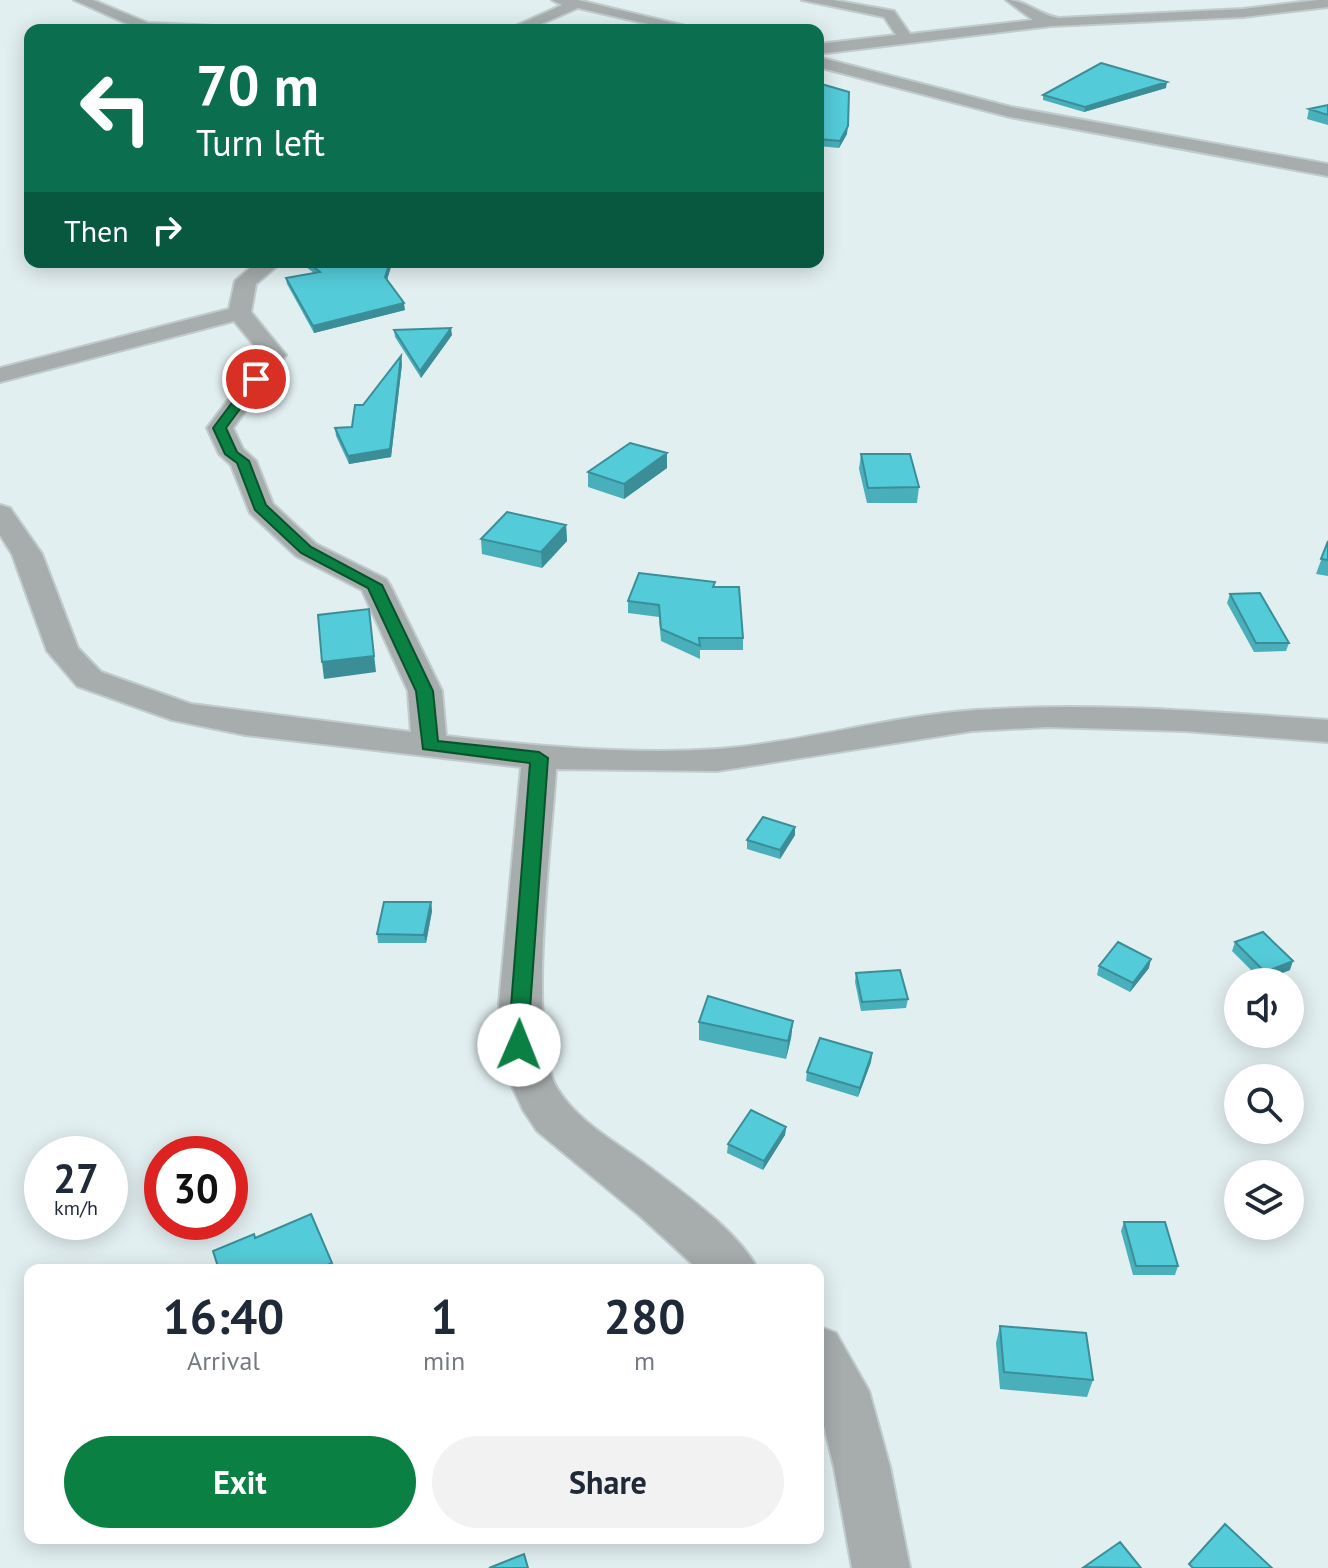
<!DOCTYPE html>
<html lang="en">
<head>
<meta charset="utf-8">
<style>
  :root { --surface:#fff; --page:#f2f2f3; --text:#1f2937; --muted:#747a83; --accent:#0b8043 }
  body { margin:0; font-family:"PT Sans",sans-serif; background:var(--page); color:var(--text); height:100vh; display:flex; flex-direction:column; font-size:30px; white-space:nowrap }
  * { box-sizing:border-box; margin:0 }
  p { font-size:26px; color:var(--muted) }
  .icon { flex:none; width:44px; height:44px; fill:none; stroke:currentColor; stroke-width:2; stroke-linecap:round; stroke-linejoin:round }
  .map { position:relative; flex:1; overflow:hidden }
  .panel { position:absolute; left:24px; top:1264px; width:800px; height:280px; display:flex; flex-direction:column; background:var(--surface); border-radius:16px; box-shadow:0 4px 20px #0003 }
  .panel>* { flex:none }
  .guide { position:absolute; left:24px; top:24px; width:800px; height:244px; border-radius:16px; box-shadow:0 4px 20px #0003; background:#0b6e4f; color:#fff; overflow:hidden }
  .buttons { position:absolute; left:1224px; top:968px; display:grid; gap:16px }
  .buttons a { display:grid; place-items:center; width:80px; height:80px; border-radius:50%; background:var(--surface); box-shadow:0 4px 20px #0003; font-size:40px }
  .speed { position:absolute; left:24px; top:1136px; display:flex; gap:16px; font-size:40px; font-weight:700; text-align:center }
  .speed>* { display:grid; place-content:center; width:104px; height:104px; border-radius:50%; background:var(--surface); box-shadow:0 4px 20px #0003; line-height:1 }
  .speed small { font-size:20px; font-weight:400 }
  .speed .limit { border:12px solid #d22; background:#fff; color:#111 }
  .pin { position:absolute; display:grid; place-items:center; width:68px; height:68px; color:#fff; margin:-34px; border:4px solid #fff; border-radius:50%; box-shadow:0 2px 8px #0007 }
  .me { position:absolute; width:88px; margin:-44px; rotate:1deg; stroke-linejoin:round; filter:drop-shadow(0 0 6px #0008) }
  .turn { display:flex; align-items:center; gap:28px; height:168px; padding:0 40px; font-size:36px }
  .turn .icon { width:104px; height:104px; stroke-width:2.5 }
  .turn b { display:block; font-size:56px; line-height:68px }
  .then { display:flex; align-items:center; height:76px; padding:0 40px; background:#0003; gap:16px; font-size:30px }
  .eta { display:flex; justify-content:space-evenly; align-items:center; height:136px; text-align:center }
  .eta b { font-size:48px; font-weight:600; line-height:56px }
  .cta { display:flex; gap:16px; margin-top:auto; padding:16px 40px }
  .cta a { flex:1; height:92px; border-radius:48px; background:var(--accent); color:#fff; font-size:32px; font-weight:600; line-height:92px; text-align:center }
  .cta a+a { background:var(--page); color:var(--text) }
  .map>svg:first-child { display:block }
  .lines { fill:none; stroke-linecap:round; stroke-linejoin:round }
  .minor-casing { stroke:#c0cbcd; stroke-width:4 }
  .minor { fill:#a7acac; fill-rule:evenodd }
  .wall { fill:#48afbb }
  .shaded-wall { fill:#3b8e98 }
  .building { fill:#54cbd9; stroke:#3b8e98; stroke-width:2 }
  .route { fill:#0b8043; stroke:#07532c; stroke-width:2 }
</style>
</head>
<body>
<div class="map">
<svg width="1328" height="1568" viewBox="0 0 1328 1568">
  <rect width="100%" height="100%" fill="#e2eff1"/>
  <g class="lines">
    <defs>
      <path id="minor" d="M74 0H93L148 23 215 26 222 30H141Z
        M552 0H578L702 30H675L578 8 527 30H507L562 5Z
        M802 0H833L894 11 910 34 1033 20 1006 0C1027 0 1038 15 1059 18L1243 9 1318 0H1328V7L1243 17 1052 26 818 54V44L896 35 884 17Z
        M818 57 1011 107 1328 164V176L1010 117 818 67Z
        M257 262H282L256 284 251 312 286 355 233 428 243 449 256 461 273 504 316 544 386 579 390 585 442 691 446 736C534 746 629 755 718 749 805 742 890 716 976 710 1094 702 1211 712 1328 720V742L1185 731 1047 727 972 731 717 771 556 769C552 837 526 1036 557 1088 577 1121 614 1141 644 1163 678 1189 740 1232 758 1270H699L640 1216 537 1131 523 1110 506 1073 499 1004 521 767 245 735 172 720 77 686 47 651 12 554 0 535V505L10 508 42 554 78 648 101 672 191 704 411 732 408 691 362 590 296 556 250 513 231 465 219 454 207 428 262 355 234 321 0 382V368L229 309 235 281Z
        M818 1326 836 1333 869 1391 890 1467 910 1568H852L834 1467 818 1401Z"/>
    </defs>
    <use href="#minor" class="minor-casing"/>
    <use href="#minor" class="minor"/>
  </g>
  <path class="wall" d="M818 83 847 134 839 148 818 146Z
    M1166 88 1084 112 1043 100V95Z
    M1328 105V125L1307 119 1309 109Z
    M302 262H392L387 280 405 310 314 333 287 284 286 278 314 273 302 264Z
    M394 330 452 335 421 378 395 337Z
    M402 364 391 457 349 464 336 436 335 428 352 427 363 405Z
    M667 453V468L624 499 588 487V472Z
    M861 454 919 487 917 503H867L859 469Z
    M566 525 567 541 542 568 482 554 481 539Z
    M1328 541V577V576L1316 574Z
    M715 587 743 638V650H700V659L661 641 659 617 628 613V601Z
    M1230 594 1289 643 1286 651 1254 652 1227 603Z
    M795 835 780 859 747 849V840Z
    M431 902 432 911 426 943H378L377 934Z
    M1235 942 1290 970 1262 981 1232 951Z
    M1099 966 1149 968 1130 992 1097 975Z
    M856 973 908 999 906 1008 861 1011 855 982Z
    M793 1021 791 1038 786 1059 699 1040V1022Z
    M872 1053 871 1062 858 1097 806 1081 807 1072Z
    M786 1127 785 1135 763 1170 727 1153 728 1144Z
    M1124 1222 1178 1266 1175 1275H1133L1121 1231Z
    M1000 1326 1093 1380 1087 1397 1000 1389 996 1343Z"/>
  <path class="shaded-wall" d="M1167 82 1166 88 1084 112 1085 107Z
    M848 126 847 134 839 148 840 141Z
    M390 262H392V264L386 283 385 277Z
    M404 303 405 310 314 333 313 326Z
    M451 328 452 335 421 378 420 371Z
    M401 356 402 364 391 457 349 464 348 456Z
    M667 453V468L624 499V484Z
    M566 525 567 541 542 568 541 552Z
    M369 609 376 672 324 679 322 662Z
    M795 827V835L780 859V850Z
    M431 902 432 911 426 943 424 935Z
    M1151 959 1149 968 1130 992 1133 983Z
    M1293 961 1290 970 1262 981 1265 972Z
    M793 1021 791 1038 786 1059 788 1041Z
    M872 1053 871 1062 858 1097 860 1088Z
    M786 1127 785 1135 763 1170 764 1161Z
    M332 1263 334 1270H316Z"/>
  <path class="building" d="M1101 63 1167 82 1085 107 1043 95Z
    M818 83 849 92 848 126 840 141 818 139Z
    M1328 105V115L1309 109Z
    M307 262H390L385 277 404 303 313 326 286 278 320 272Z
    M451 328 420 371 394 330Z
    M401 356 390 449 348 456 335 428 352 427 355 405H363Z
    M630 443 667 453 624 484 588 472Z
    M861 454H910L919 487 868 488Z
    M507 512 566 525 541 552 481 539Z
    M1328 541V560L1321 559Z
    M639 573 715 582 713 587H739L743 638H699L700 646 661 629 659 605 628 601Z
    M1260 593 1289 643H1256L1230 594Z
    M369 609 374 656 322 662 318 615Z
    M763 817 795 827 780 850 747 840Z
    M384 902H431L424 935 377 934Z
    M1263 932 1293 961 1265 972 1235 942Z
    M1118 942 1151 959 1133 983 1099 966Z
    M900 970 908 999 862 1002 856 973Z
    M708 996 793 1021 788 1041 699 1022Z
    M820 1038 872 1053 860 1088 807 1072Z
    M751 1110 786 1127 764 1161 728 1144Z
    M311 1214 332 1263 316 1270H274L273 1269 270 1270H219L213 1251 254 1234 255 1238Z
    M1124 1222H1165L1178 1266H1136Z
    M1000 1326 1086 1333 1093 1380 1004 1372Z
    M1225 1524 1272 1568H1193L1189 1564Z
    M1120 1542 1141 1568 1084 1567Z
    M524 1554 528 1568H489Z"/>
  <path class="route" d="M252 376 262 379 226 428 237 452 249 461 266 505 311 547 382 585 433 691 438 741 539 752 548 758 527 1051 519 1054 508 1045 530 763 423 749 416 691 368 588 301 553 255 510 237 463 225 454 213 428Z"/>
</svg>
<div class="buttons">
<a><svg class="icon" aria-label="sound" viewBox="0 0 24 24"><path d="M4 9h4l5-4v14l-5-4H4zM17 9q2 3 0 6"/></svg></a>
<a><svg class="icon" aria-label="search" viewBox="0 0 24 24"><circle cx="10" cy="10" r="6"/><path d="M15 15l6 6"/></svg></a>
<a><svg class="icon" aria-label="layers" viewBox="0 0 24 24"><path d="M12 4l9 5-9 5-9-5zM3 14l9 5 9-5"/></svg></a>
</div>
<div class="speed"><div>27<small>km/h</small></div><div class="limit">30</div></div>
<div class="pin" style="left:256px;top:379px;background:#d93025"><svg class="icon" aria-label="arrive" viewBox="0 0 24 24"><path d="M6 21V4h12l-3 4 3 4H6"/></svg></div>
<svg class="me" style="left:519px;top:1045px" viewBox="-20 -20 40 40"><circle r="19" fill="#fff"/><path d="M0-13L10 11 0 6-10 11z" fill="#0b8043"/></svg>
<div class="guide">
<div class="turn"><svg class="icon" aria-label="left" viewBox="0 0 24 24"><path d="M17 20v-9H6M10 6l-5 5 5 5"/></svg><div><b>70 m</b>Turn left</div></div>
<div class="then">Then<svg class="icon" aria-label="right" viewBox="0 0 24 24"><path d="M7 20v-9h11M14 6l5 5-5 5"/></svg></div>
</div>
<section class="panel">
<div class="eta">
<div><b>16:40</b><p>Arrival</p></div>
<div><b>1</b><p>min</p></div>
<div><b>280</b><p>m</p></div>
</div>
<div class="cta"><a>Exit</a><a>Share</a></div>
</section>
</div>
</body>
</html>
